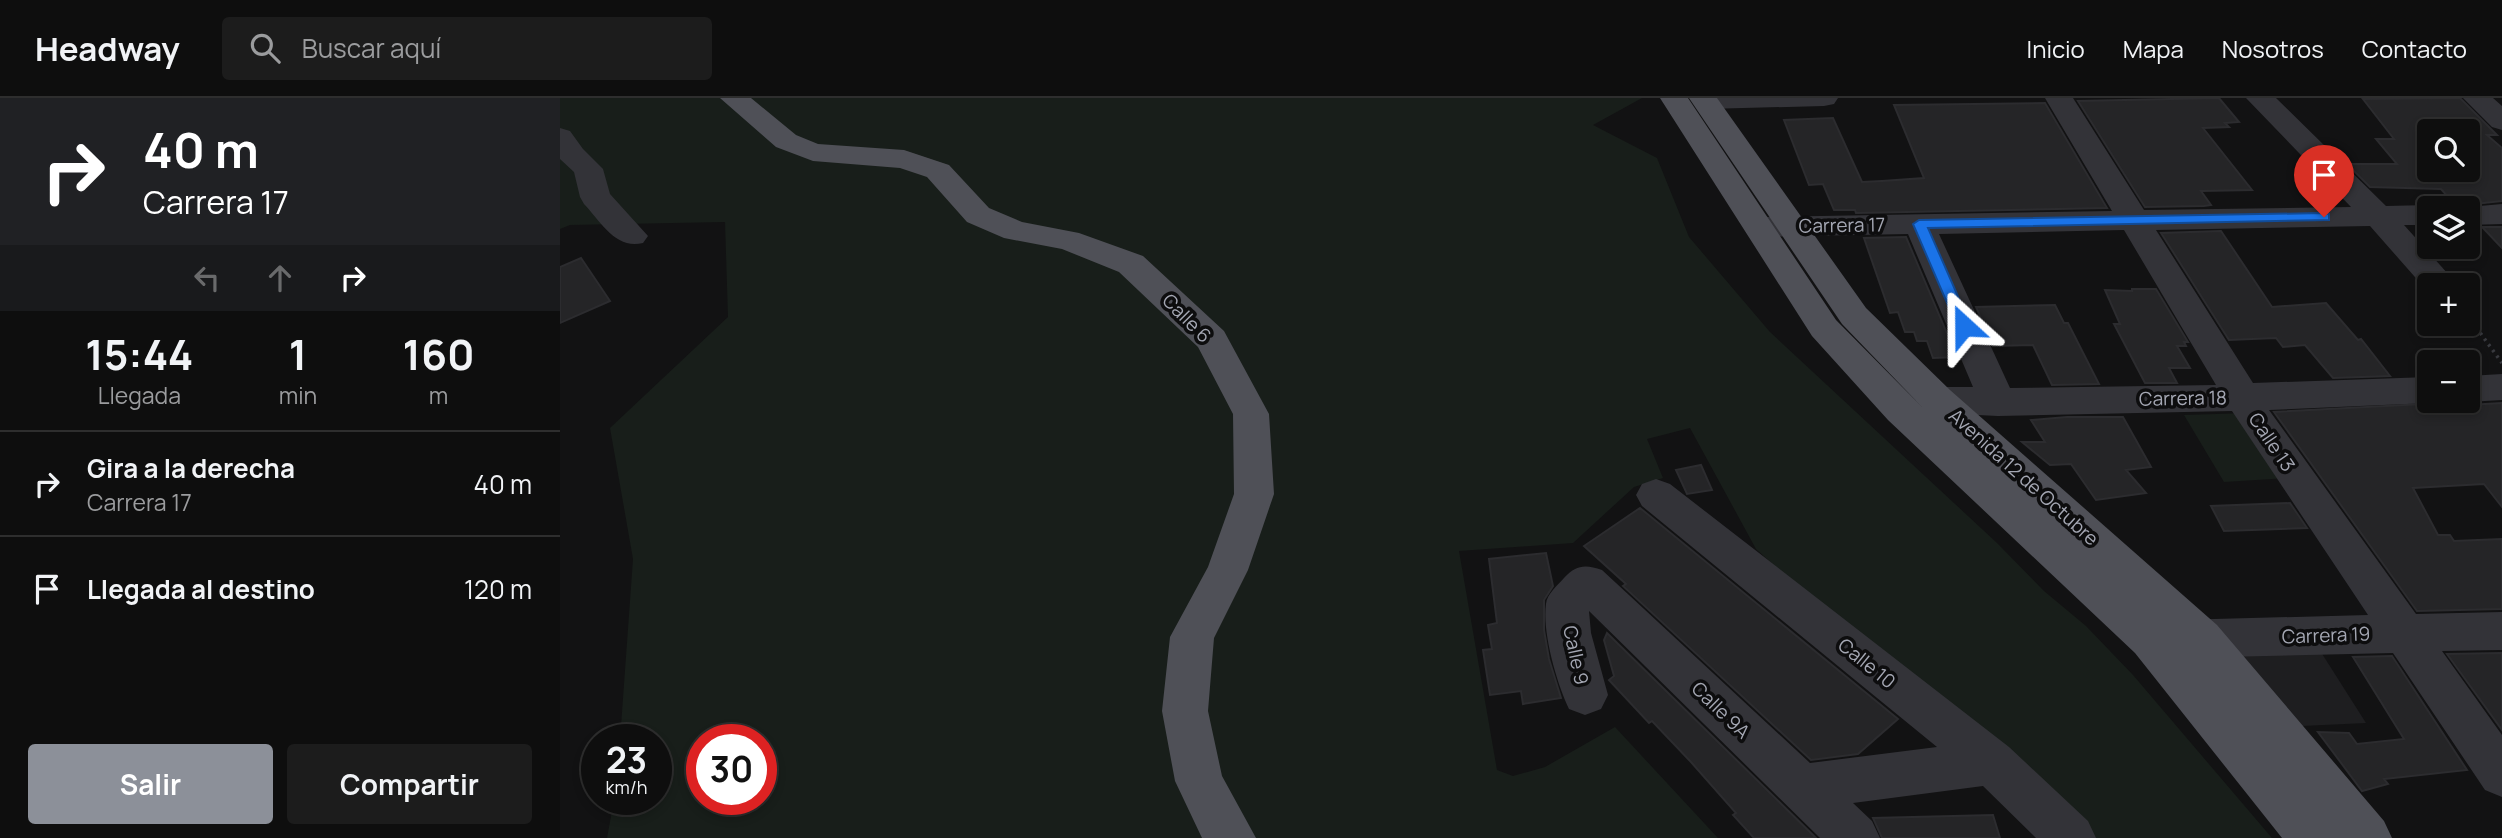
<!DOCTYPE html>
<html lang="es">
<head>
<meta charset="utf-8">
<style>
  :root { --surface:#0e0e0e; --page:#1c1c1c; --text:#f1f3f6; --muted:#9b9c9e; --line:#2e2e2e; --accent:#8c9099 }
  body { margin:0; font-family:Manrope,sans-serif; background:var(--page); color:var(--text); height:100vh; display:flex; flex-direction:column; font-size:26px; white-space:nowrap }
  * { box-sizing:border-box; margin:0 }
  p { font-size:23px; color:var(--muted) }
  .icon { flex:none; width:38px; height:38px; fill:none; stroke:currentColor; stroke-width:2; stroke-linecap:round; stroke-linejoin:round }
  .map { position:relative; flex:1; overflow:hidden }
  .details { display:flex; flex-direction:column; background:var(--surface); width:560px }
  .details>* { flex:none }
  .banner { background:#202124; color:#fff; overflow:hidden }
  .tools { position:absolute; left:1857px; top:21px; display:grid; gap:14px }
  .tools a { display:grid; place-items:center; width:63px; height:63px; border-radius:7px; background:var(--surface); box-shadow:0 4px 10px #0003,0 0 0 2px var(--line); font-size:35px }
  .speed { position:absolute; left:21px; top:626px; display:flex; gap:14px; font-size:35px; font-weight:700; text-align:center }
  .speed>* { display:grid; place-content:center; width:91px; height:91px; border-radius:50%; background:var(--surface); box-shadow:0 4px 10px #0003,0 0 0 2px var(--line); line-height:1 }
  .speed small { font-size:18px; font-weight:400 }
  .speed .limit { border:10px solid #d22; background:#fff; color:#111 }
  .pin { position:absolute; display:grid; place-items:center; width:60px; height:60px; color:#fff; margin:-72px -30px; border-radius:50% 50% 50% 0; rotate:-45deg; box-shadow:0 0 7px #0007 }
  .pin .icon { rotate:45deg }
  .me { position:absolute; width:77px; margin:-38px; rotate:336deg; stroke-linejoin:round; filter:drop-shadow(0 0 5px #0008) }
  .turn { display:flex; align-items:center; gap:24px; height:147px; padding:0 28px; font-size:32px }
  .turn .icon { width:91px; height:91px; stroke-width:2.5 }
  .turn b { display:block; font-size:49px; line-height:60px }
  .lanes { display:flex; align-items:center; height:66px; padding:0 28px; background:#0003; justify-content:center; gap:35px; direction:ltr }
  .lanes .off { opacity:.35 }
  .eta { display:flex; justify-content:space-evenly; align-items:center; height:119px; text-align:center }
  .eta b { font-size:42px; font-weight:700; line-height:49px }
  .cta { display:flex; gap:14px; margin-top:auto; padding:14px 28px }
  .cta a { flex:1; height:80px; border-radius:7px; background:var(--accent); color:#fff; font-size:28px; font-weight:700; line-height:80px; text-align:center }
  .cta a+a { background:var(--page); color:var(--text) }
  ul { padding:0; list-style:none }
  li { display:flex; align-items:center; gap:21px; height:105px; padding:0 28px; border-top:2px solid var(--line) }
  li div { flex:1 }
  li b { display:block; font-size:26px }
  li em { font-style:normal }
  header { display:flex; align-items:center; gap:42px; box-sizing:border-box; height:98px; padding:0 35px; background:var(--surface); border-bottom:2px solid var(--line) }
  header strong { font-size:33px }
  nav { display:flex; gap:38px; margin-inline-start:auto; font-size:24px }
  .search { width:490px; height:63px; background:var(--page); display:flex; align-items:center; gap:18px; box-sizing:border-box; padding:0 24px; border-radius:7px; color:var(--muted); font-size:26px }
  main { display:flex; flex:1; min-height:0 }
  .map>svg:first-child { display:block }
  .built { fill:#1e1e20 }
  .green { fill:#181e1a; fill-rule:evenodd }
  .building { fill:#252527; stroke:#2c2c2f; stroke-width:2; fill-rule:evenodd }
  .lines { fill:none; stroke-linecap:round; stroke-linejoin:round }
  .path { stroke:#393a3f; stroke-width:3.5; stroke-dasharray:2.5 4.5; stroke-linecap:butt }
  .minor { fill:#333338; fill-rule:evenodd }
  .major { fill:#4f5057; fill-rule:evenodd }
  .route { fill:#1a73e8; stroke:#114b97; stroke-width:2 }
  .labels { text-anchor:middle; stroke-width:7; stroke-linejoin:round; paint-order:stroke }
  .street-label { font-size:19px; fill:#a4a7b3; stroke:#0d0d0e }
</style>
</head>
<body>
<header>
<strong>Headway</strong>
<div class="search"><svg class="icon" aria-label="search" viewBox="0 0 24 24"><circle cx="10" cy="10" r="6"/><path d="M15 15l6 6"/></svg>Buscar aquí</div>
<nav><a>Inicio</a><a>Mapa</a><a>Nosotros</a><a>Contacto</a></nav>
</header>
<main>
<section class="details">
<div class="banner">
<div class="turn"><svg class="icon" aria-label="right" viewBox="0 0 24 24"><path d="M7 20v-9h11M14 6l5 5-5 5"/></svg><div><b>40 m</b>Carrera 17</div></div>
<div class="lanes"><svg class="icon off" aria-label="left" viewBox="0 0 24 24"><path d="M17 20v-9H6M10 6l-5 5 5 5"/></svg><svg class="icon off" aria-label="ahead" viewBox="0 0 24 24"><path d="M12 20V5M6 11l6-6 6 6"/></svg><svg class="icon" aria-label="right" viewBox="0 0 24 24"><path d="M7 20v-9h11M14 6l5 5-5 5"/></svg></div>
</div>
<div class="eta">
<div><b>15:44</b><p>Llegada</p></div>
<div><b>1</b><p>min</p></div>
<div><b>160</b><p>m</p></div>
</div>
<ul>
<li><svg class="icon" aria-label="right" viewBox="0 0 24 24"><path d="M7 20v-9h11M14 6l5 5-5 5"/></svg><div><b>Gira a la derecha</b><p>Carrera 17</p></div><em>40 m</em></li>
<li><svg class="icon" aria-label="arrive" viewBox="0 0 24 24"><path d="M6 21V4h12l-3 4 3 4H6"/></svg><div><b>Llegada al destino</b></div><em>120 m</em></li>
</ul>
<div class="cta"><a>Salir</a><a>Compartir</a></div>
</section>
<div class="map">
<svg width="1942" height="740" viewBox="0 0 1942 740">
  <rect width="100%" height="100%" fill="#121213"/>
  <path class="built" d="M1759 551 1806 625 1722 629 1659 555Z"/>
  <path class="green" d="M0 0H1082L1033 27 1097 60 1129 139 1210 234 1437 445 1484 493 1526 528 1573 577 1712 740H1529L1275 522 1196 451 1130 330 1087 341 1103 380 1074 389 1013 445 899 453 937 672 953 678 985 669 1055 629 1158 740H47L54 702H96V642H60L73 461 50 330 168 219 165 124 10 127 0 131ZM142 642H201V702H142Z
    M1688 315 1730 380 1664 384 1624 317Z"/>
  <path class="building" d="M1659 0 1679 24 1665 25 1669 29 1643 30 1692 92 1641 93 1651 107 1644 108 1585 109 1518 3Z
    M1900 0 1937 37H1927L1942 50V103L1896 108 1881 91 1810 89 1787 66H1837L1816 41H1834L1803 1ZM1869 33H1908V72H1869Z
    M1485 5 1547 110 1296 115 1295 112H1274L1263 86 1249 87 1224 22 1273 20 1302 84 1322 83 1364 80 1334 7Z
    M1922 129H1942V150Z
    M1661 133 1712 209 1766 205 1798 242 1801 241 1830 278 1773 280 1745 247 1723 249 1716 240 1669 242 1601 135Z
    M1346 139 1397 259 1373 260 1367 243H1357L1354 234H1345L1338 214 1330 215 1304 140Z
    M21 160 50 203 0 225V169Z
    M1572 191H1596L1628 244H1624L1626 248H1617L1630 270H1609L1617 285H1585L1554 226H1560L1545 192 1572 193Z
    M1495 207 1504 225H1508L1539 286 1492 287 1473 247 1433 248 1416 209Z
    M1901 304 1908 307 1942 305V409L1924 386 1853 390 1878 437H1890L1894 443 1942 441V511L1857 513 1714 314Z
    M1507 319H1563L1591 369 1566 372 1586 395 1536 402 1511 366 1490 367 1462 344H1485L1471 322Z
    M1141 367 1152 392 1127 396 1116 372Z
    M1730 405 1747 430 1664 433 1651 408Z
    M1080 410 1338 621 1298 656 1251 662 1063 488 1066 486 1024 448Z
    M986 455 993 488 984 502V532L989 561 1001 600 963 606 961 593 930 597 923 552 932 551 928 527 937 525 929 461Z
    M1047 535 1256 740H1194L1173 717 1176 715 1131 664 1092 623 1089 625 1049 582 1054 578 1044 542Z
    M1942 555V632L1887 556Z
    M1832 558 1907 672 1824 681 1828 686 1802 693 1758 634 1789 635 1797 646 1844 641 1793 559Z
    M1433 717 1440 740H1322L1313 720Z"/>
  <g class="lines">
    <path class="path" d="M1908 218 1942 265"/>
    <path class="minor" d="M1134 0H1278L1274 6 1264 8 1146 11 1136 9 1132 3Z
      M1485 0H1513L1584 112 1791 109 1686 0H1716L1826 108 1869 107 1880 110H1869V127H1844L1898 187H1869V195L1810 128 1596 132 1693 285 1869 279V303H1877L1869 305 1709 312 1856 516 1942 514V552L1882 553 1942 637V699L1925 692 1833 555 1617 560 1602 554 1595 541 1602 528 1617 522 1808 517 1672 313 1438 318 1377 315 1364 312 1359 302 1364 292 1377 289H1413L1348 136 1199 139 1188 136 1183 129 1188 122 1199 119 1552 113ZM1564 132 1656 287 1450 290 1379 136Z
      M1903 0H1933L1942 8V32L1932 29Z
      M0 30 10 33 23 51 43 71 50 96 88 138 83 145C56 152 41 124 24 106L20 99 14 74 0 61Z
      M1942 106V126L1908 127V110H1897Z
      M1942 276V302L1908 304 1903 303H1908V278Z
      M1096 381 1110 386 1449 649 1528 723 1536 740H1476L1423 688 1293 705 1312 723 1320 740H1260L1029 513 1031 535 1048 597 1041 611 1025 617 1009 611C997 586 982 535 986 506 987 496 997 488 1004 480 1016 467 1025 466 1042 472L1250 665 1377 649 1082 408 1076 397 1082 386Z"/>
    <path class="major" d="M160 0H191L236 37 258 46 344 52 389 67 429 110 462 124 519 135 583 158 664 233 709 316 714 396 688 472 654 540 648 613 662 678 696 740H642L615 683 602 613 610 539 648 469 674 396 673 316 638 249 559 174 502 151 444 140 407 124 367 79 340 70 253 63 216 49Z
      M1100 0H1128L1276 222 1363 310 1282 226 1129 0H1157L1306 210 1390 292 1657 527 1824 723 1832 740H1722L1575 555 1328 322 1252 238Z"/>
  </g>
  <path class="route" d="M1764 115 1769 116V122L1368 130 1411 228 1404 232 1397 228 1353 126 1359 122Z"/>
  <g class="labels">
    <g class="street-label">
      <text transform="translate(1282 127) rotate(-1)" y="7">Carrera 17</text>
      <text transform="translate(627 220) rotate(45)" y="7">Calle 6</text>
      <text transform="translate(1623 300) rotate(-1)" y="7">Carrera 18</text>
      <text transform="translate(1712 344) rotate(56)" y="7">Calle 13</text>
      <text transform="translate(1464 379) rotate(42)" y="7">Avenida 12 de Octubre</text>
      <text transform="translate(1766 537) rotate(-2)" y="7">Carrera 19</text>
      <text transform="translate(1016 557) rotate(78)" y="7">Calle 9</text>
      <text transform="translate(1307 565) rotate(39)" y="7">Calle 10</text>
      <text transform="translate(1161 612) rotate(44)" y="7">Calle 9A</text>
    </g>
  </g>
</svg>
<div class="tools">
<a><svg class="icon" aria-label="search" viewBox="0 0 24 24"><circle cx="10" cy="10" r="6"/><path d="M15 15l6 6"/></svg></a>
<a><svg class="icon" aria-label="layers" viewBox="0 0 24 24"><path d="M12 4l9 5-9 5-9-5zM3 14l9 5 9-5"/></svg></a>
<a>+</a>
<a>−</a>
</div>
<div class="speed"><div>23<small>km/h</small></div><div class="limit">30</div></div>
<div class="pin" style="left:1764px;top:119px;background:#d93025"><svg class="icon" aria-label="arrive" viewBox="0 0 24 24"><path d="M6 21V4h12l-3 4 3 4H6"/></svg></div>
<svg class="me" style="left:1404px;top:228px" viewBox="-20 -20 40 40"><path d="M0-17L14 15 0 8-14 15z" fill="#1a73e8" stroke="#fff" stroke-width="4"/></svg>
</div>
</main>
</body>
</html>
